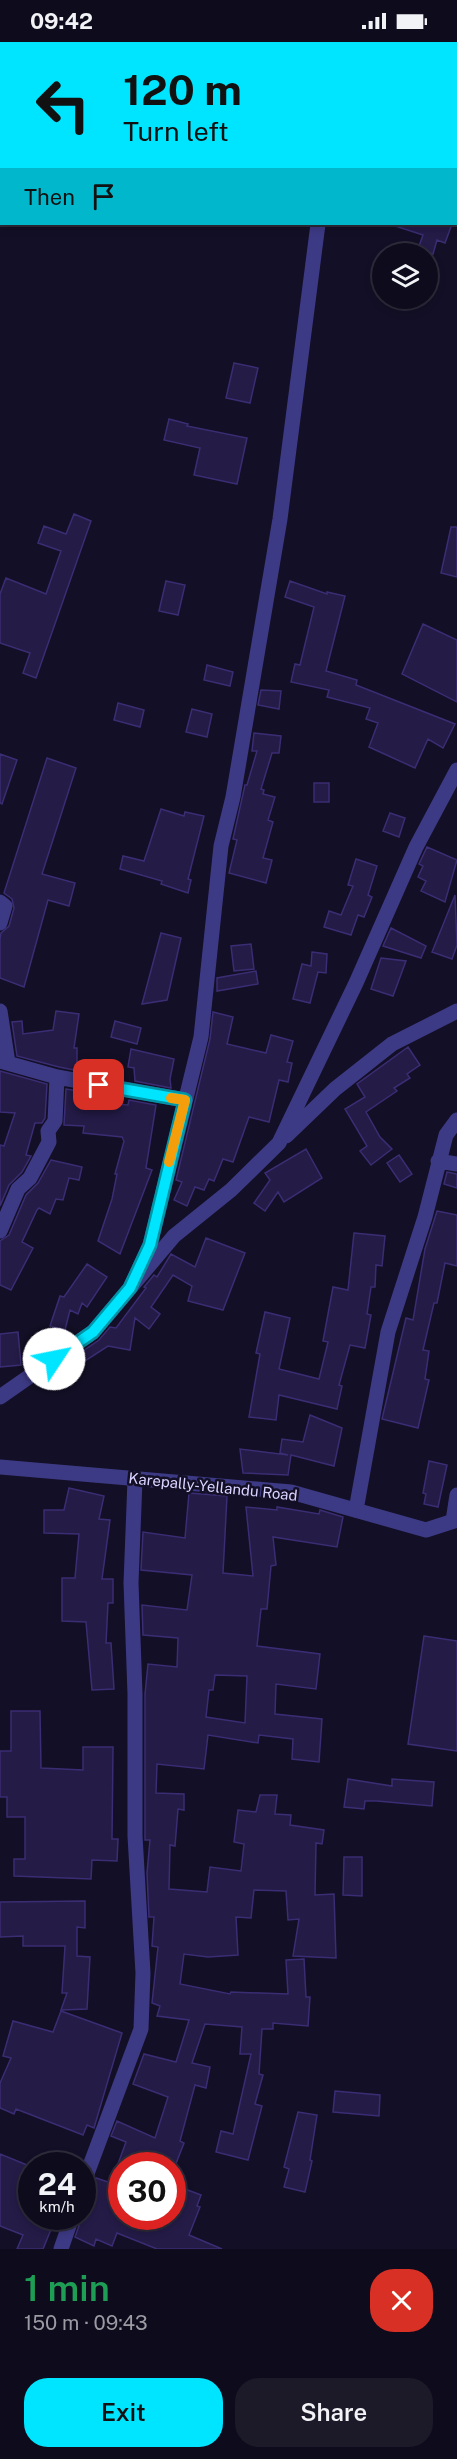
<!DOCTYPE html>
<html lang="en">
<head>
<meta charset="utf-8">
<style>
  :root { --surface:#0e0b1c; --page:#1c1929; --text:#f1f3f6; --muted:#9b9ba3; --line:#2e2b3b; --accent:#00e5ff }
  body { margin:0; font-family:"Public Sans",sans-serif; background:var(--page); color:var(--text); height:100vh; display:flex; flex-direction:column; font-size:22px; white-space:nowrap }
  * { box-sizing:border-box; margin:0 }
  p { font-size:20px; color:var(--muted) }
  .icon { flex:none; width:33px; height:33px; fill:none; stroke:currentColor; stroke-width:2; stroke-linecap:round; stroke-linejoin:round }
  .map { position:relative; height:2207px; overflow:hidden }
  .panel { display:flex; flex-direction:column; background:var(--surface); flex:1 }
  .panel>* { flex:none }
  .top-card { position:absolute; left:0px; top:0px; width:458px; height:183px; box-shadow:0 3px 9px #0003,0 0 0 2px var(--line); background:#00e5ff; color:#111; overflow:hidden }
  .tools { position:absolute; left:372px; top:201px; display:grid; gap:12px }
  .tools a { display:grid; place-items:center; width:66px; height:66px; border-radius:50%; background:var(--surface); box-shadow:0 3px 9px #0003,0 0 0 2px var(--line); font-size:30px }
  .speed { position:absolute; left:18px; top:2110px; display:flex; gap:12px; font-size:30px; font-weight:700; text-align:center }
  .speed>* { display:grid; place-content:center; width:78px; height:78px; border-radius:50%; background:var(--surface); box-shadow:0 3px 9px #0003,0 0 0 2px var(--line); line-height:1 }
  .speed small { font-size:15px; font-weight:400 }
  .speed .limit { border:9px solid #d22; background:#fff; color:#111 }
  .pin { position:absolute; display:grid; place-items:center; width:51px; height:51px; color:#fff; margin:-26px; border-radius:12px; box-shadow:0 3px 9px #0006 }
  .me { position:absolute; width:66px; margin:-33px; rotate:56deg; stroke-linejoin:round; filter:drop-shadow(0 0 4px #0008) }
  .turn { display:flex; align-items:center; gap:21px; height:126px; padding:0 24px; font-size:27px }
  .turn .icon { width:78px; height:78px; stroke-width:2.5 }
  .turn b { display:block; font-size:42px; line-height:51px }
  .then { display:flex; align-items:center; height:57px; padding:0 24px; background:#0003; gap:12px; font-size:22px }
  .round { display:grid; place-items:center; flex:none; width:63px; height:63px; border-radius:24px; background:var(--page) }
  .summary { display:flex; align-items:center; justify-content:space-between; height:102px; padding:0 24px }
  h1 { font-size:36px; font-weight:600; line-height:45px; color:#1e9e55 }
  .button { display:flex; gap:12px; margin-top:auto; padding:12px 24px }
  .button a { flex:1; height:69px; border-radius:24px; background:var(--accent); color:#111; font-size:24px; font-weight:600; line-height:69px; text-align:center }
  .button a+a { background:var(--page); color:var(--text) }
  .status { display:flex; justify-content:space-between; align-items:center; height:42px; padding:0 30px; background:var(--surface); direction:ltr }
  .status svg { height:16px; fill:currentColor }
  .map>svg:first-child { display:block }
  .building { fill:#241b47; stroke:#3b2d73; stroke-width:1.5; fill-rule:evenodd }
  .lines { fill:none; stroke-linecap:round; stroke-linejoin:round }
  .minor { stroke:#3d3a85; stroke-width:15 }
  .tertiary { stroke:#3d3a85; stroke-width:15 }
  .route-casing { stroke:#0095a6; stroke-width:15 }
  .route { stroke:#00e5ff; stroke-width:10 }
  .slow { stroke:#f59e0b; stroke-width:10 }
  .labels { text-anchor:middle; stroke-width:5; stroke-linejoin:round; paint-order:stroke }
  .street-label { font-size:15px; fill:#d9d4ff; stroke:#130f26 }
</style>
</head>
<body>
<div class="status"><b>09:42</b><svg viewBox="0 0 49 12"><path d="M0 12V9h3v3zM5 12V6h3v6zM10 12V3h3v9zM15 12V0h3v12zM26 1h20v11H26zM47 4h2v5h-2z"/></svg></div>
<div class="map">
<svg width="457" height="2207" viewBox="0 0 457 2207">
  <rect width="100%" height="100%" fill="#130f26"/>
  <path class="building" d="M395 182H452L445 201 437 198 433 212 418 207 423 193 395 184Z
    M234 321 258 326 250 361 226 356Z
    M169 377 188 382 187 384 247 396 237 442 194 433 200 406 164 398Z
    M74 472 91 479 36 636 23 631 30 611 0 601V552L6 536 46 552 61 509 38 501 44 484 66 492Z
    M451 485H457V535L441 531Z
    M166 539 185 543 178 573 159 569Z
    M290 539 327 552V550L345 554 326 629 357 638 356 643 455 682 443 706 428 697 415 726 369 705 378 681 366 677 370 666 327 655 329 648 291 640 295 622 300 623 314 565 285 555Z
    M423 582 457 598V660L402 632Z
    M207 623 233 630 230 644 204 638Z
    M261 648 281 649 279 667 258 663Z
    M118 661 144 668 140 685 114 678Z
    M192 667 212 672 207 695 186 690Z
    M254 691 281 694 279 711H272L261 747 264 748 263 752 275 755 268 778 273 780 263 816 272 818 266 841 229 831 237 798 233 797 245 743H247L257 709H252Z
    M0 712 17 718 2 762 0 761Z
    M47 716 76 726 42 832 75 841 69 864 48 858 24 945 0 936V897L1 891 9 884 14 866 12 857 4 851Z
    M314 741H329V760H314Z
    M161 767 184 774 185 770 204 774 188 837 191 838 188 851 161 842 162 839 120 827 123 814 144 819Z
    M390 771 405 776 399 795 383 789Z
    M427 805 457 818 445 860 421 849 426 839 418 835 423 824 419 822Z
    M356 817 377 824 368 853 372 855 364 875 358 873 351 893 324 885 329 869 341 873 353 844 348 843Z
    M455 853 457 903 452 917 432 910Z
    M391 886 426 904 421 916 383 904Z
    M161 891 181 896 167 958 142 962Z
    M251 902 254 927 234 929 231 904Z
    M312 910 327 912 326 931 318 930 310 961 293 957 302 922 311 924Z
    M381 916 406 919 393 954 371 947Z
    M256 929 258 942 217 949V936Z
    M56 969 79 972 74 1006H77V1020L105 1022 104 1034 59 1025 17 1014 12 980 22 979 23 992 53 988Z
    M213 970 233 975 227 1002 266 1011 271 993 293 999 287 1020 292 1021 288 1040 279 1038 269 1080 249 1075 233 1120 223 1117 214 1139 209 1137 204 1148 195 1145 187 1164 174 1158 182 1140 176 1138 210 997Z
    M115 979 141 986 137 1002 111 995Z
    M408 1005 420 1023 407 1032 410 1036 394 1046 397 1049 366 1070 380 1095 392 1107 371 1123 360 1109 367 1104 345 1067 365 1055 357 1042Z
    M131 1007 174 1017 170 1037 171 1046 135 1039 134 1026 128 1025Z
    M0 1029 47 1042 45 1076 42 1081H35L26 1113 31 1114 22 1130 9 1143 0 1164V1103L4 1104 15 1071 0 1070Z
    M66 1047 103 1053V1061L128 1063 129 1058 156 1063 146 1126 152 1128 120 1212 98 1199 112 1157 117 1132H115L124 1099 122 1095 83 1091 84 1084 64 1083Z
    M306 1107 322 1136 284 1160 278 1150 265 1169 254 1161 270 1138 265 1131Z
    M399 1113 412 1132 400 1140 387 1121Z
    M51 1118 82 1125 79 1138 69 1136 63 1158 56 1157 50 1172 39 1166 37 1168 22 1200 33 1206 11 1248 0 1243V1199L9 1193 26 1153 38 1141Z
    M447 1130 457 1132V1146L444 1142Z
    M437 1169 457 1173V1224L445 1221 437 1261H434L423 1308 429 1309 425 1337 429 1338 418 1386 382 1377 406 1276 413 1278 425 1207Z
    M354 1191 385 1194 382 1224 376 1223 375 1245H371L367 1272 371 1273 365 1306 350 1303 339 1343 342 1344 337 1367 279 1353 276 1378 249 1375 260 1312 256 1311 265 1270 290 1276 279 1327 319 1337 328 1300 323 1299 333 1245 348 1248Z
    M206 1196 245 1211 223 1268 188 1259 192 1244 173 1233 151 1265 160 1272 149 1287 135 1276 130 1308 108 1304 85 1319 80 1311 99 1298 110 1285 116 1286 146 1246 144 1245 154 1233 157 1235 171 1212 195 1225Z
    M87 1222 107 1235 87 1265 82 1261 78 1272 70 1268 65 1288 50 1284 60 1254 64 1255Z
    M18 1290 21 1323 0 1325V1292Z
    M75 1315 82 1327 68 1336 60 1325Z
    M310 1373 342 1386 334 1424 291 1413 288 1433 243 1431 240 1407 288 1413 280 1411 282 1397 303 1400Z
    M429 1419 447 1423 438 1465 424 1462 426 1452 423 1451Z
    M69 1446 104 1454 99 1477 110 1478 102 1537H113V1561H108L106 1601H111L114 1647 92 1648 86 1580 62 1579V1536H75L79 1492 44 1491V1468H64Z
    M189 1451 227 1454 223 1531 253 1534 246 1465 277 1468V1465L319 1472 320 1468 343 1475 337 1505 273 1495 276 1523 271 1524 267 1567H261L257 1604 320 1612 316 1647 276 1642 275 1672 322 1677 319 1720 292 1717 293 1697 259 1693 258 1701 208 1693 204 1727 157 1722 156 1751 184 1752V1768L178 1767 175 1804 170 1803 169 1847 207 1850 210 1825 241 1829 244 1802 234 1800 238 1768 256 1770 260 1753H277L275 1772 291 1773 290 1783 324 1788 322 1802 316 1801 315 1853 334 1852 336 1916 293 1914 299 1877 288 1878 286 1849 254 1848 251 1876 236 1875 238 1913 208 1915 184 1912 180 1942 230 1952 231 1950 288 1952 286 1918 304 1917 306 1955H310L308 1984 273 1981V1987H262L259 2032 263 2033 255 2062 262 2064 248 2118 216 2110 221 2089 233 2092 251 2012H240L242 1985 205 1982 192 2021 210 2025 206 2046 195 2043 180 2099 184 2101 175 2124H122V2175H172V2142L201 2153 197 2164 200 2165 189 2193 222 2207H157L117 2191 112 2204 96 2197 94 2204 75 2195 82 2175V2162L96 2136 111 2141 126 2100 111 2094 117 2079 155 2096 168 2055 133 2042 144 2012 176 2020 189 1978 157 1974 160 1964 152 1961 158 1905 152 1904 154 1875H149L147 1831 150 1798H145V1652L148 1622 177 1625 178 1596 143 1593 142 1563 187 1568 192 1533 141 1528 143 1490 185 1496ZM215 1633 247 1634 245 1681 206 1675 209 1648H213Z
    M424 1594 457 1599V1709L408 1702Z
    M11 1669H40L41 1726 83 1728V1705H113L112 1797H118L117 1819 92 1818 91 1837 14 1834V1817H25V1775H7V1755H0V1709H11Z
    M348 1737 392 1744V1737L434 1740 432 1764 377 1759H365L364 1767 344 1765Z
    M344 1815H362V1854L343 1853Z
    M85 1859V1886L77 1885V1914L90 1915 87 1967 61 1968 67 1951H62L65 1904H23V1894L0 1895V1860Z
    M61 1969 122 1991 94 2086 87 2083 83 2093 16 2067 14 2072 0 2066V2041L11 2016 3 2014 13 1979 53 1990Z
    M335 2049 380 2053 379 2074 333 2070Z
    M298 2070 317 2073 310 2118 312 2119 305 2150 284 2145 289 2127 284 2125Z
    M0 2112 32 2125V2175H62L57 2188 52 2185 43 2207H17L23 2193 0 2184Z"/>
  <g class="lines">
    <path class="minor" d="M339 2V0
      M0 860 5 864 0 881
      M0 969 8 1021
      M0 1019 57 1035 185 1058
      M286 1094 335 1047 392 1002 457 969
      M438 1119 457 1122
      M0 1189 18 1147 30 1136 49 1100 48 1089 55 1079 57 1035
      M130 1246 150 1203 201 995 221 804 233 755 280 477 318 182
      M0 1355 93 1290 174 1194 231 1148 279 1101 356 941 416 805 457 728
      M356 1468 388 1290 425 1175 446 1093 457 1078
      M453 1479 457 1453
      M82 2145 141 1987 143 1931 135 1794V1652L131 1541 135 1438
      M61 2207 72 2175"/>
    <path class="tertiary" d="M0 1425 291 1450 426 1488 457 1478"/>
  </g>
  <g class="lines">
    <defs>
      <path id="route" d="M54 1317 93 1290 130 1246 150 1203 185 1058 99 1043"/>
    </defs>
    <use href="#route" class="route-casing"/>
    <use href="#route" class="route"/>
    <path class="slow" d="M169 1120 185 1058 171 1056"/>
  </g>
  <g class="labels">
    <g class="street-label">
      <text transform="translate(213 1445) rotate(6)" y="5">Karepally-Yellandu Road</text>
    </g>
  </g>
</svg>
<div class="tools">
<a><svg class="icon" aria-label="layers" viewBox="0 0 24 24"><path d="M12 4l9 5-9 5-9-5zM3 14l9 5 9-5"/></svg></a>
</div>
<div class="speed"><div>24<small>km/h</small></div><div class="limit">30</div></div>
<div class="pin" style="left:99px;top:1043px;background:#d93025"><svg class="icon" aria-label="arrive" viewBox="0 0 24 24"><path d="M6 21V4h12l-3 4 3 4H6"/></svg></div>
<svg class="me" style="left:54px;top:1317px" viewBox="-20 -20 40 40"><circle r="19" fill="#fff"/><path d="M0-13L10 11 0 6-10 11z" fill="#00e5ff"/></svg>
<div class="top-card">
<div class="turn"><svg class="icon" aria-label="left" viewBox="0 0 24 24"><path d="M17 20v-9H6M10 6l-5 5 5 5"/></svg><div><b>120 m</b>Turn left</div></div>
<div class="then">Then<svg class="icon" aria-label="arrive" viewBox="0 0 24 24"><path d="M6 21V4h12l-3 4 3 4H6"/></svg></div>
</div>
</div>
<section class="panel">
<div class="summary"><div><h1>1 min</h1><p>150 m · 09:43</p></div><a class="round" style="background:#d93025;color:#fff"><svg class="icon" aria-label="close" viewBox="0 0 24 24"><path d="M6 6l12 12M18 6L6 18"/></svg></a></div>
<div class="button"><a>Exit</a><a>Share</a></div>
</section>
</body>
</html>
